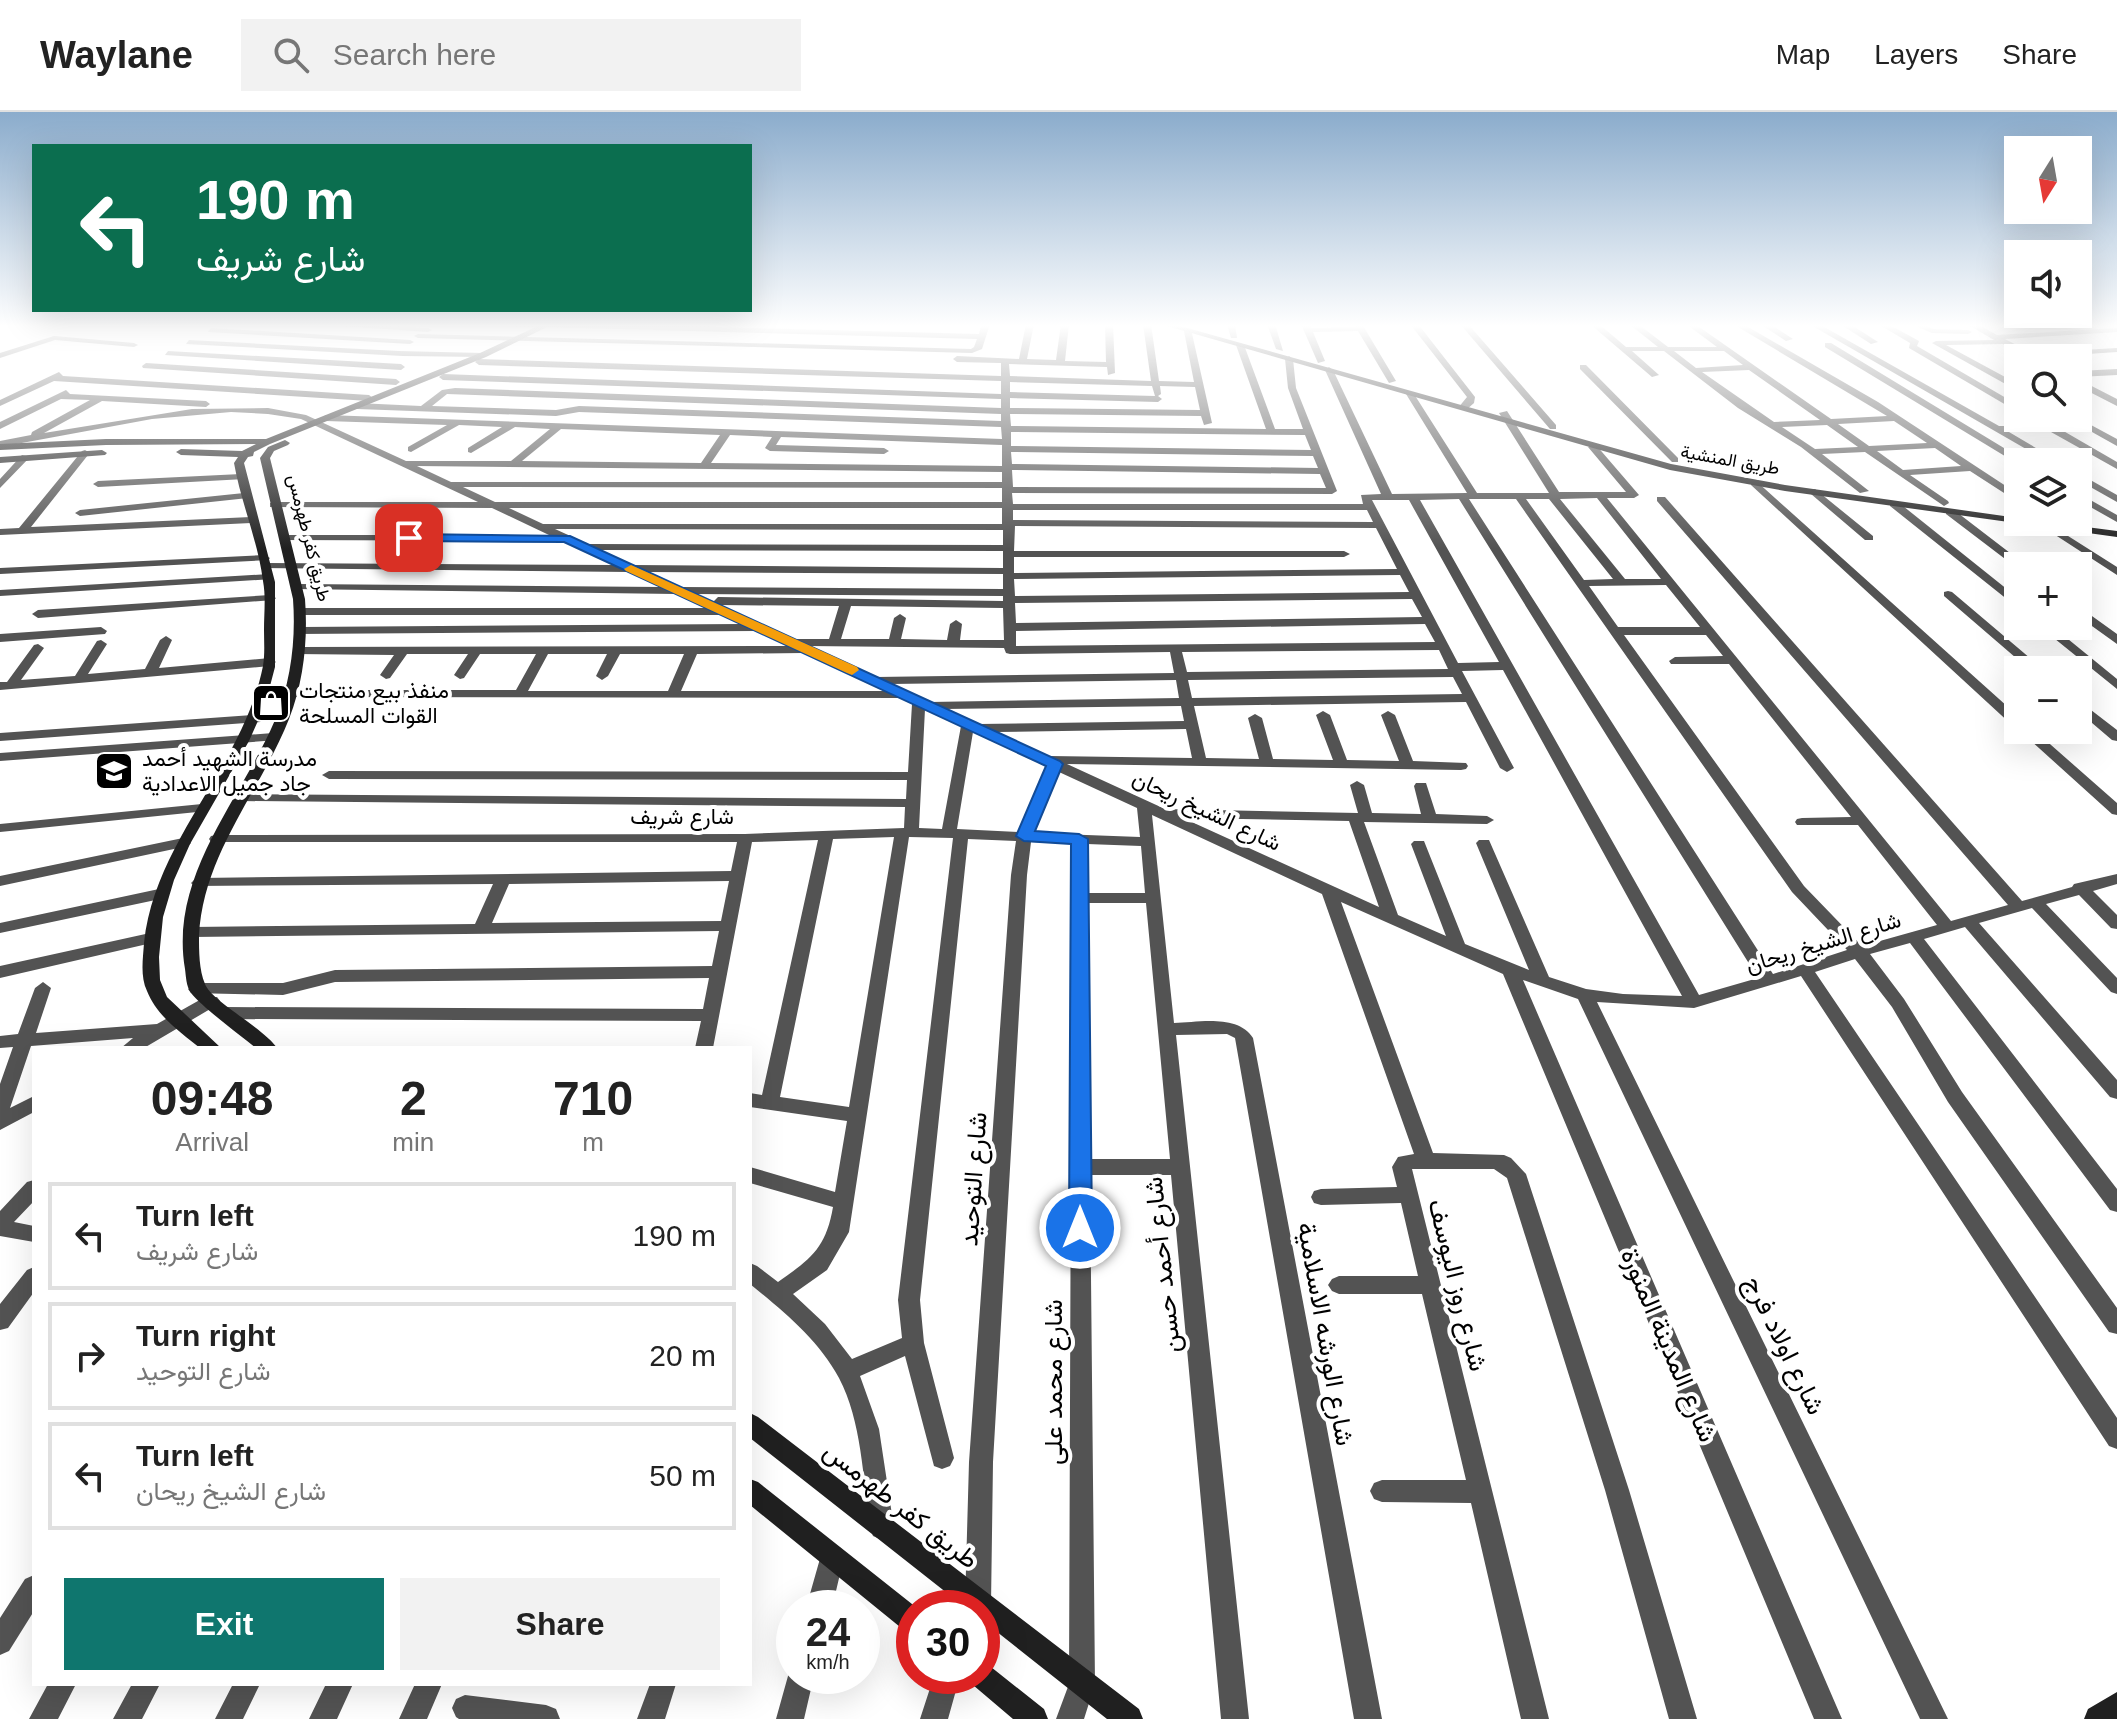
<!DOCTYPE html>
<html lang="en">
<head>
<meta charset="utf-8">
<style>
  :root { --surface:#fff; --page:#f2f2f2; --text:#222; --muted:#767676; --line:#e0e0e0; --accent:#0f766e }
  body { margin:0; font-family:Helvetica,Vazirmatn,sans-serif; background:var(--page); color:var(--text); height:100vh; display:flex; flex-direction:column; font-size:30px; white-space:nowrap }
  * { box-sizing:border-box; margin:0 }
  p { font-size:26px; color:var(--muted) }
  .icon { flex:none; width:44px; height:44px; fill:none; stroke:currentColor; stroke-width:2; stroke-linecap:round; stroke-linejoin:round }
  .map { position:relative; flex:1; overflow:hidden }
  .panel { position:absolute; left:32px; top:934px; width:720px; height:640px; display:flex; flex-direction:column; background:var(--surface); border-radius:0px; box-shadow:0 8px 32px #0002 }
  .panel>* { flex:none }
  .guide { position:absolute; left:32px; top:32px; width:720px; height:168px; border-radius:0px; box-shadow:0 8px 32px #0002; background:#0b6e4f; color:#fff; overflow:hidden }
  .needle { width:52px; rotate:191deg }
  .controls { position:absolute; left:2004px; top:24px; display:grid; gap:16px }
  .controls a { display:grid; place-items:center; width:88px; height:88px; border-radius:0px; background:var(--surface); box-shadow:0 8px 32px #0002; font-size:40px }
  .speed { position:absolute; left:776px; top:1478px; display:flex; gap:16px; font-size:40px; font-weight:700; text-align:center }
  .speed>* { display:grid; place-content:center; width:104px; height:104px; border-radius:50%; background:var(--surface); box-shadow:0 8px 32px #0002; line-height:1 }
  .speed small { font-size:20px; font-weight:400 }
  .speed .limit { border:12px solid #d22; background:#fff; color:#111 }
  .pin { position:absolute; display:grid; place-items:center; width:68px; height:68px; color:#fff; margin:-34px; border-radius:16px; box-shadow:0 4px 12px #0006 }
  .me { position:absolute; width:88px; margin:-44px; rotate:0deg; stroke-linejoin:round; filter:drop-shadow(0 0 6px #0008) }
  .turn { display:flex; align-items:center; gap:28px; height:168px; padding:0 32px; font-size:36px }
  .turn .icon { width:104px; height:104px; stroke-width:2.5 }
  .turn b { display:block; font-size:56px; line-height:68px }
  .eta { display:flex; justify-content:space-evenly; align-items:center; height:136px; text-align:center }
  .eta b { font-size:48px; font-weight:800; line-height:56px }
  .button { display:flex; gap:16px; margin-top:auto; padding:16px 32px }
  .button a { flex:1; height:92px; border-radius:0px; background:var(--accent); color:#fff; font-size:32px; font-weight:800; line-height:92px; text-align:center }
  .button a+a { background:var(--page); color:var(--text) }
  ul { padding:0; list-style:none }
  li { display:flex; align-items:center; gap:24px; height:108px; margin:0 16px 12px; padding:0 16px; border:4px solid var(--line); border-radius:0px }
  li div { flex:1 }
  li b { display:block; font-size:30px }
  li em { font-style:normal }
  header { display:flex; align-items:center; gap:48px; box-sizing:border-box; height:112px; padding:0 40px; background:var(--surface); border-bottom:2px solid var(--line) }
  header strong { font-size:38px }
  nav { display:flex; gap:44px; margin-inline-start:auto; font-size:28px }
  .search { width:560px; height:72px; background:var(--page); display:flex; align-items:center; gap:20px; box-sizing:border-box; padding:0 28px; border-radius:0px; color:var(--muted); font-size:30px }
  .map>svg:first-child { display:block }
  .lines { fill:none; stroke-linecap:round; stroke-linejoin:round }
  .street { fill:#535353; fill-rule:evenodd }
  .secondary { fill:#202020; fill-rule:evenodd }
  .route { fill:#1a73e8; stroke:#114b97; stroke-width:2 }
  .slow { fill:#f59e0b }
  .labels { text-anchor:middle; stroke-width:8; stroke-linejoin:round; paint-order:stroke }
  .far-street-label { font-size:18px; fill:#000; stroke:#fff }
  .poi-label { font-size:22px; fill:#000; stroke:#fff; text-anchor:start }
  .street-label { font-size:22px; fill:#000; stroke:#fff }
  .near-street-label { font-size:26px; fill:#000; stroke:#fff }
</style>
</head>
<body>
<header>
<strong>Waylane</strong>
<div class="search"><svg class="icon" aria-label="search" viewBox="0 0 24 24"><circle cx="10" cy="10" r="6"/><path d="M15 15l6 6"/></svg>Search here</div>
<nav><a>Map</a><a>Layers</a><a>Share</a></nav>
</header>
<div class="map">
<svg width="2117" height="1607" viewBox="0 0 2117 1607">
  <rect width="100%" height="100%" fill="#fff"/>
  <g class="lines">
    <path class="street" d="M314 212 428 216 432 218 428 220Z
      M506 212H601L979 222 981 214 978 212H990L982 237 972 241 418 226 414 224 418 222 971 237 974 235 977 227 510 214Z
      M1026 212H1034L1027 247 1056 248 1061 212H1069L1065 249 1106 250 1105 212H1113L1115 261 1108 263 1107 255 1009 252 1010 264 1151 269 1143 212H1151L1159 269 1194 270 1184 219 1191 217 1212 311 1204 313 1201 304 1010 302 1011 314 1266 317 1236 233 1240 231 1244 233 1275 317H1303L1288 276 1285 247 1289 244 1293 247 1296 276 1337 379 1332 382 1012 381 1013 392H1363L1361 383 1381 382 1325 258 1329 255 1333 258 1392 382 1467 381 1406 282 1410 279 1414 282 1477 381H1549L1499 301 1507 299 1559 380H1626L1588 335 1596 333 1639 383 1634 386H1607L1951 809 2008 793 1657 389V385H1665L2022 789 2072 775 2074 772 2117 762V772L2093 779 2117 803V817L2111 816 2079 783 2046 792 2117 866V882L2111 880 2032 796 1979 811 2117 968V987L2110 985 1965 815 1924 827 2117 1077V1100L2110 1098 1910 831 1870 842 1904 887 1962 980 2117 1196V1222L2109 1220 1948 990 1892 895 1855 847 1815 860 2117 1306V1337L2109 1334 1801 864 1694 896 1597 890 1948 1607H1920L1578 887 1523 868 1842 1607H1814L1503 862 1341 790 1433 1041 1504 1043 1511 1046 1526 1062 1629 1378 1697 1607H1669L1605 1378 1507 1066 1494 1057H1412L1549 1607H1521L1471 1391 1382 1390 1374 1387 1370 1379 1374 1371 1382 1368H1466L1422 1182H1339L1332 1179 1328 1173 1332 1167 1339 1164H1418L1401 1091 1321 1093 1314 1091 1311 1085 1314 1079 1321 1077 1397 1075 1392 1055 1398 1045 1414 1042 1322 782 1152 703 1174 911C1199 910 1238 902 1253 926L1382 1607H1354L1235 926 1227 922 1176 923 1249 1607H1221L1171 1063H1090L1095 1572 1084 1607H1056L1069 1572 1072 731 1031 730 1027 763 993 1350 991 1492 987 1501 982 1503V1496H967L965 1492 969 1350 1011 763 1016 729 968 727 920 1188 924 1231 954 1346 950 1354 942 1357 934 1354 905 1244 860 1264 879 1317 894 1416 891 1424 882 1428 873 1424 870 1416C863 1367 862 1310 839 1266 818 1227 783 1199 750 1172V1151L757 1154 778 1170C811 1147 826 1136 833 1095L750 1071V1055L835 1080 847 1009 750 995V981L762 983 818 728 752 730 713 936H695L701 909 225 907 219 905 216 901 219 897 225 895 703 897 709 866 335 870 283 883 191 881 188 877 197 871H283L335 858 712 854 719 819 192 825 184 820 192 815 475 812 493 772 194 774 191 771 194 768 199 766 731 759 737 730H211L209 727 211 724 216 723 745 722 904 716 905 695 241 689 236 688 234 685 236 682 906 687 907 668 329 667 322 663 329 659 908 660 912 592 901 586 284 585 283 582 289 578H516L536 542H480L464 566 460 567 454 563 468 542H407L390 566 386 567 380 563 394 543 295 542V536L299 535 789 534 756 519 297 522 295 519 301 515 742 512 722 503H297L295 500 301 496H708L676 482 294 477 292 475 298 472 661 475 629 460 262 456V452L266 451 614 453 562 429 280 428V424L284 423H549L492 396 270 395V391L274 390H478L301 307 268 302 231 300 152 307 0 335V329L31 323 32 320 90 288 61 287 0 317V310L66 278 70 282 206 289 210 292 206 295 102 289 44 321 192 297 268 296 306 303 406 349H511L550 317 515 315 471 341 468 340V336L502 315 459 313 411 340 408 339V335L447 313 326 309 321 306 326 303 1002 327 1001 315 579 300 556 304 357 297 352 294 357 291 421 294 442 278 455 276 1001 296V287L443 268 439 265 443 262 1001 282V269L479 253 475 250 479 247 1001 264V251L957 250 953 247 957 244 1019 247ZM1010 270 1152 274 1155 284 1010 280ZM1160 274 1195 275 1200 298 1010 296V286L1158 290 1162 287 1158 284 1161 282ZM447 282 1001 302V309L579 294 556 298 432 294ZM561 317 720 323 701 351 522 349ZM1011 320 1305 323 1311 338 1011 334ZM730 323 772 325 765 336 770 339 884 342 889 339 884 336 776 333 781 325 1002 333V354L711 351ZM1011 340 1313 344 1318 356 1012 352ZM417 354 1002 360V370H451ZM1012 358 1320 362 1326 376 1013 375ZM463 375 1002 376V390H495ZM1597 386 1661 467H1625L1560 387ZM1459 387 1758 866 1699 883 1420 388ZM1469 387H1516L1792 780 1847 838 1773 862ZM1526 387H1549L1613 467 1584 468ZM1372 388H1409L1499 550 1458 551ZM509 396H1002V412H543ZM1013 398H1367L1373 410 1013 408ZM1015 414 1376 416 1397 457 1014 461V445H1344L1350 442 1344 439H1014ZM555 417 1003 418V433L588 432ZM601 438 1003 439V456L633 453ZM648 460 1003 462V477L680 475ZM1400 463 1409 480 1015 484 1014 467ZM1666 473 1700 515H1618L1589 474ZM695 482 1003 484V489L718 485 713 490ZM1412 487 1422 505 1016 511 1015 491ZM719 493 839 494 829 527H795ZM851 494 1003 496 1004 528H960L962 512 956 508 950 512 947 528 901 527 906 506 900 502 894 506 889 527H841ZM1425 512 1435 530 1016 534V519ZM1624 523H1706L1723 544 1675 545 1669 549 1671 552H1729L1851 705 1802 706 1797 707 1795 710 1797 713H1858L1937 813 1862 834 1804 774ZM808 534 1004 536 1006 541 1010 542 1170 540 1174 561 876 565ZM1439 538 1448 557 1187 560 1182 540ZM803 541 886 579H681L697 542ZM548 542H607L596 564 602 568 608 564 620 542H684L668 579H528ZM1503 558 1682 884 1623 882 1586 877 1549 865 1489 728H1479L1476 731 1529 858 1465 832 1424 729H1414L1411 732 1446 824 1398 803 1364 710 1487 712 1494 708 1487 704 1436 702 1426 671H1416L1414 674 1421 702 1372 701 1364 673 1357 669 1350 673 1358 701 1165 697 1067 652 1461 658 1466 657 1468 654 1466 651 1413 649 1395 603 1388 599 1381 603 1399 649 1347 648 1330 603 1323 599 1316 603 1333 648 1273 647 1262 606 1255 602 1248 606 1259 647 1206 646 1194 594 1466 590 1500 656 1507 660 1514 656 1462 559ZM1453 565 1462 582 1192 586 1188 568ZM1176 568 1179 586 930 590 891 572ZM1181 594 1184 609 979 612 945 597ZM925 597 961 614 942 717 919 716ZM1186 617 1192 646 1049 644 996 620ZM973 620 1047 654 1018 720 957 717ZM1059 660 1137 696 1140 725 1033 721ZM1183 706 1349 709 1379 795ZM894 725 849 995 780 985 833 727ZM909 725 953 726 898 1188 902 1226 852 1247 825 1212 793 1182 827 1158 849 1120ZM1087 732 1141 734 1145 781H1087ZM729 769 721 809 492 811 509 772ZM1087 791H1146L1170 1047H1090Z
      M1227 212H1235L1237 226H1231Z
      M1267 212H1275L1283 239 1276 237Z
      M1301 212H1309L1311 216 1356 215 1354 212H1362L1396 269 1389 271 1358 219 1313 220 1325 249 1318 251Z
      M1410 212H1418L1475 285 1474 291 1466 298 1458 296 1467 285Z
      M1460 212H1468L1556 313V317H1550Z
      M1590 212H1599L1626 235H1658L1629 212H1638L1668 235H1717L1686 212H1695L1831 307 1887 304 1733 212H1743L1878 290 2018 382V390L1970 359 1910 363 1948 389 1949 391 1944 394 1865 340 1822 342 1869 379 1860 381 1801 335 1738 296 1664 239H1632L1659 263 1652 265ZM1674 239H1724L1743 253 1696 256ZM1749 258 1820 308 1774 310 1702 260ZM1894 309 1927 331 1869 334 1838 312ZM1827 313 1858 335 1815 337 1782 315ZM1935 336 1961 354 1903 358 1877 339Z
      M1760 212H1770L1793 227 1786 229Z
      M1809 212H1819L1999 314H2042L2029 306H2041L2117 350V357L2051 320H2009L2041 339 2033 341Z
      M1840 212H1850L1878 230 1871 232Z
      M1878 212H1888L1919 229 1917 234 2018 293V300L1909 236 1910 231Z
      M1911 212H1922L1933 217 1968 218 1972 220 1968 222 1932 221Z
      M1967 212H1977L1997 223 2117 216V220L2005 227 2032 241 2117 236V240L2028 246 2003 232 1946 233 2018 272V279L1932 231 1936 229 1994 228Z
      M211 216 410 228 414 230 410 232 208 220Z
      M54 224 134 231 138 233 134 235 55 228 0 246V241Z
      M189 228 399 239 483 241 487 243 483 245 403 244 186 232Z
      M1825 231H1831L2027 350 2018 352 1825 235Z
      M168 239 401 252 405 255 401 258 165 243Z
      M146 251 396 267 400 270 396 273 143 256 142 254Z
      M1580 253H1586L1678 346V350H1672L1580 257Z
      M2117 257V263L2078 265V259Z
      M59 260 63 264 369 283 373 286 369 289 54 269 0 294V288Z
      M2078 267 2117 287V294L2078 274Z
      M2067 306H2078L2117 327V334Z
      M85 338 90 341 88 343 31 415 251 405 256 408 251 411 0 423V417L19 416 82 339Z
      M2042 341 2056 348 2058 350H2046L2039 346V342Z
      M22 343 30 345 0 376V367Z
      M2078 361 2117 383V390L2078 368Z
      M241 362 245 363V367L98 375 93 372 98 369Z
      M1755 368 2018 604V615L2013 614 1751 373V369Z
      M1815 377 1873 424V428H1865L1811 382V378Z
      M244 381 249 384 248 386 80 404 75 401 80 398Z
      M2078 381 2117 403V410L2078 388Z
      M1890 390H1898L2018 486V496L1890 394Z
      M1946 398H1954L2027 454H2018L2017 456 1946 402Z
      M2046 410 2117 455V463L2043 415 2042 413Z
      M264 443 270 446 268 448 0 462V456Z
      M269 462 273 463V467L0 484V478Z
      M1948 479 1952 480 2044 558H2030L1944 484V480Z
      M270 483 276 486 274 488 38 506 32 502 38 498Z
      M2078 494 2117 522V532L2078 504Z
      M2039 514H2052L2117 567V577Z
      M101 515 107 519 105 522 0 530V522Z
      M166 524 172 528 159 556 270 546 276 550 270 554 0 578V570H7L34 533 38 532 44 536 21 568 75 564 97 529 101 528 107 532 88 562 145 557 160 528Z
      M2078 588 2117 618V629L2112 628 2078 599Z
      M282 601 287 602V608L0 629V621Z
      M2019 618H2034L2117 691V703L2112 702Z
      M273 621 278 622V628L0 649V641Z
      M202 692 207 693 209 696 207 699 0 720V712Z
      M183 726 188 728 191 731 188 734 0 774V764Z
      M159 777 165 778 167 782 165 786 0 821V811Z
      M150 821 156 822 158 826 156 830 0 866V854Z
      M43 870 51 876 36 921 157 912 205 885H217L220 889 217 893 144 936H121L133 926 31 934 10 996 34 984V1000L0 1018V972L13 935 0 936V924L18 922 35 876Z
      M34 1068V1089L14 1110 34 1114V1130L0 1124V1099L27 1070Z
      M34 1155V1180L8 1216 0 1218V1192L27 1158Z
      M832 1433 841 1436 844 1445 832 1496H806L823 1436Z
      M34 1463V1499L9 1539 0 1543V1506L25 1467Z
      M794 1554V1564H814L804 1607H776L788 1564Z
      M934 1564H960L948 1607H920Z
      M48 1572H76L58 1607H29Z
      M132 1572H160L142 1607H113Z
      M233 1572H260L243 1607H215Z
      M326 1572H353L337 1607H309Z
      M415 1572H442L427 1607H399Z
      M650 1572H676L665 1607H637Z
      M465 1583 546 1593 556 1597 560 1607H459L456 1605 452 1596 456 1587Z"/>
    <path class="secondary" d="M542 212H553L486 245 270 332 254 340 253 344 248 345 244 351 275 470V555L265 593 249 629 190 732 174 768 163 805 159 845 160 868 167 885 221 936H200C180 920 157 904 147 879 140 864 143 847 144 831 155 727 243 655 263 554 265 542 264 530 264 518 264 501 266 485 263 469 258 429 241 391 234 351L238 345 181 343 176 340 181 337 242 339 256 332 106 333 0 338V332L106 327H266L480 241Z
      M1160 212H1173L1671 352 1785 373 2018 406V410H2048L2117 419V425L1785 379 1670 358Z
      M285 328 290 331 288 333 274 339 270 346 305 487C308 527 304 569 289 607 260 680 203 742 199 824 199 839 199 858 205 872 211 889 264 916 277 936H256C240 923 202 895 191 881 186 874 186 864 185 857 169 763 241 688 275 608 291 570 296 528 293 487L260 346 268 335Z
      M102 338 107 341 105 343 0 351V345Z
      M750 1301 758 1305 1139 1597 1143 1607H1107L982 1508V1496H966L750 1326Z
      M750 1367 758 1370 917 1496H914V1523L905 1519 750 1393Z
      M982 1551 991 1555 1044 1597 1048 1607H1013L973 1573 969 1564H982Z
      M2117 1580V1607H2084L2088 1597Z"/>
  </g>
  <linearGradient id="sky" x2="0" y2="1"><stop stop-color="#8baccc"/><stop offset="0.49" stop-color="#fff"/><stop offset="1" stop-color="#fff" stop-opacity="0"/></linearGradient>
  <rect width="2117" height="437" fill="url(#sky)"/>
  <path class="route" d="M409 422 570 424 1060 649 1063 652 1035 719 1079 722 1088 727 1092 1116 1089 1122 1080 1125 1072 1122 1069 1116 1071 732 1024 729 1016 724 1046 654 564 430 405 429 403 426Z"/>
  <path class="slow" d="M631 453 857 555 859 558 852 563 847 561 626 459 624 457Z"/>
  <defs>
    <symbol id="shop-square" viewBox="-11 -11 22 22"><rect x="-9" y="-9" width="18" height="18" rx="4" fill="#000" stroke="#fff"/><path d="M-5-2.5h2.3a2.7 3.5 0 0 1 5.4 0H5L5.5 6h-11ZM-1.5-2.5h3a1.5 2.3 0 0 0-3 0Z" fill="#fff"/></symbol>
    <symbol id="school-square" viewBox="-11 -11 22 22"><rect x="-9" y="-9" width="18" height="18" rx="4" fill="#000" stroke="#fff"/><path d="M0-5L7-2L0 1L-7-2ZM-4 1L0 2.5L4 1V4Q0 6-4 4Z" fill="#fff"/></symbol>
  </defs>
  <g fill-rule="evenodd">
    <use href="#shop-square" x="249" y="569" width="44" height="44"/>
    <use href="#school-square" x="92" y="637" width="44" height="44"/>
  </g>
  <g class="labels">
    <g class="far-street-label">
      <text transform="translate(1730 348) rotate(10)" y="6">طريق المنشية</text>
      <text transform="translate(309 426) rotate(76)" y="6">طريق كفر طهرمس</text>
    </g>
    <g class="poi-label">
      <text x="299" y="586">منفذ بيع منتجات<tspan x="299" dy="25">القوات المسلحة</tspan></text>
      <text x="142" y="654">مدرسة الشهيد أحمد<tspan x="142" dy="25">جاد جميل الاعدادية</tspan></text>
    </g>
    <g class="street-label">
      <text transform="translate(1207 698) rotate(25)" y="8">شارع الشيخ ريحان</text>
      <text x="682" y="712">شارع شريف</text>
      <text transform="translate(1823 830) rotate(-17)" y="8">شارع الشيخ ريحان</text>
    </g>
    <g class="near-street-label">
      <text transform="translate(973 1067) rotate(-86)" y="9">شارع التوحيد</text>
      <text transform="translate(1162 1153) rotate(-96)" y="9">شارع أحمد حسن</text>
      <text transform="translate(1458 1173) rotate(76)" y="9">شارع روز اليوسف</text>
      <text transform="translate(1326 1222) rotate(80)" y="9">شارع الورشه الاسلامية</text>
      <text transform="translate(1669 1233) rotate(67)" y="9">شارع المدينة المنورة</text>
      <text transform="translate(1785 1233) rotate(64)" y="9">شارع اولاد فرج</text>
      <text transform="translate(1053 1270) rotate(-90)" y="9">شارع محمد على</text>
      <text transform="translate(901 1393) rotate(38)" y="9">طريق كفر طهرمس</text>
    </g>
  </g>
</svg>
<div class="controls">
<a><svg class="needle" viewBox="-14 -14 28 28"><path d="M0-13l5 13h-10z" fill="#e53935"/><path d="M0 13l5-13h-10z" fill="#767676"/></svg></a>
<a><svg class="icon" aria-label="sound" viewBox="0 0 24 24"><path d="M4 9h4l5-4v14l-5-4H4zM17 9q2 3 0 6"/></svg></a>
<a><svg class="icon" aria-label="search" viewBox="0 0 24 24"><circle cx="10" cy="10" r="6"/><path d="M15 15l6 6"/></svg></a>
<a><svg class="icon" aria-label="layers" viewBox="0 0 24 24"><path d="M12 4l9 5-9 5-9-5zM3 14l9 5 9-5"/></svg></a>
<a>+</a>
<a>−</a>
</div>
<div class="speed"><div>24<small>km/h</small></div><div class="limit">30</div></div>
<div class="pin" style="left:409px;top:426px;background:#d93025"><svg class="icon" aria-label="arrive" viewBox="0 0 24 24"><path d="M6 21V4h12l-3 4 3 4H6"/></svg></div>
<svg class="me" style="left:1080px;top:1116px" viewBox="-20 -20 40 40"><circle r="17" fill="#1a73e8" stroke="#fff" stroke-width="3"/><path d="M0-11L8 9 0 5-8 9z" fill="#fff"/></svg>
<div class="guide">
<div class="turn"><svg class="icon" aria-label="left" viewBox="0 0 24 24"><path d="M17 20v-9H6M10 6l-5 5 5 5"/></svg><div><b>190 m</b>شارع شريف</div></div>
</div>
<section class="panel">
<div class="eta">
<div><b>09:48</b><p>Arrival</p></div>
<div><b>2</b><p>min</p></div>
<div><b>710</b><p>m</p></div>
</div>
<ul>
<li><svg class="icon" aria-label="left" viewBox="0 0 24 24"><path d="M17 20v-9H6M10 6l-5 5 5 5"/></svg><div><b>Turn left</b><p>شارع شريف</p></div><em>190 m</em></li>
<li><svg class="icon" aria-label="right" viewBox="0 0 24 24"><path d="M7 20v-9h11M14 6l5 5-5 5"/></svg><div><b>Turn right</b><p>شارع التوحيد</p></div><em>20 m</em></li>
<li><svg class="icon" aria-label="left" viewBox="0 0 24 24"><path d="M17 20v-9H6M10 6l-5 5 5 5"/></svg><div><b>Turn left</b><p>شارع الشيخ ريحان</p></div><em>50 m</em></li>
</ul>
<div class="button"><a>Exit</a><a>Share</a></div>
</section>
</div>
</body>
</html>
